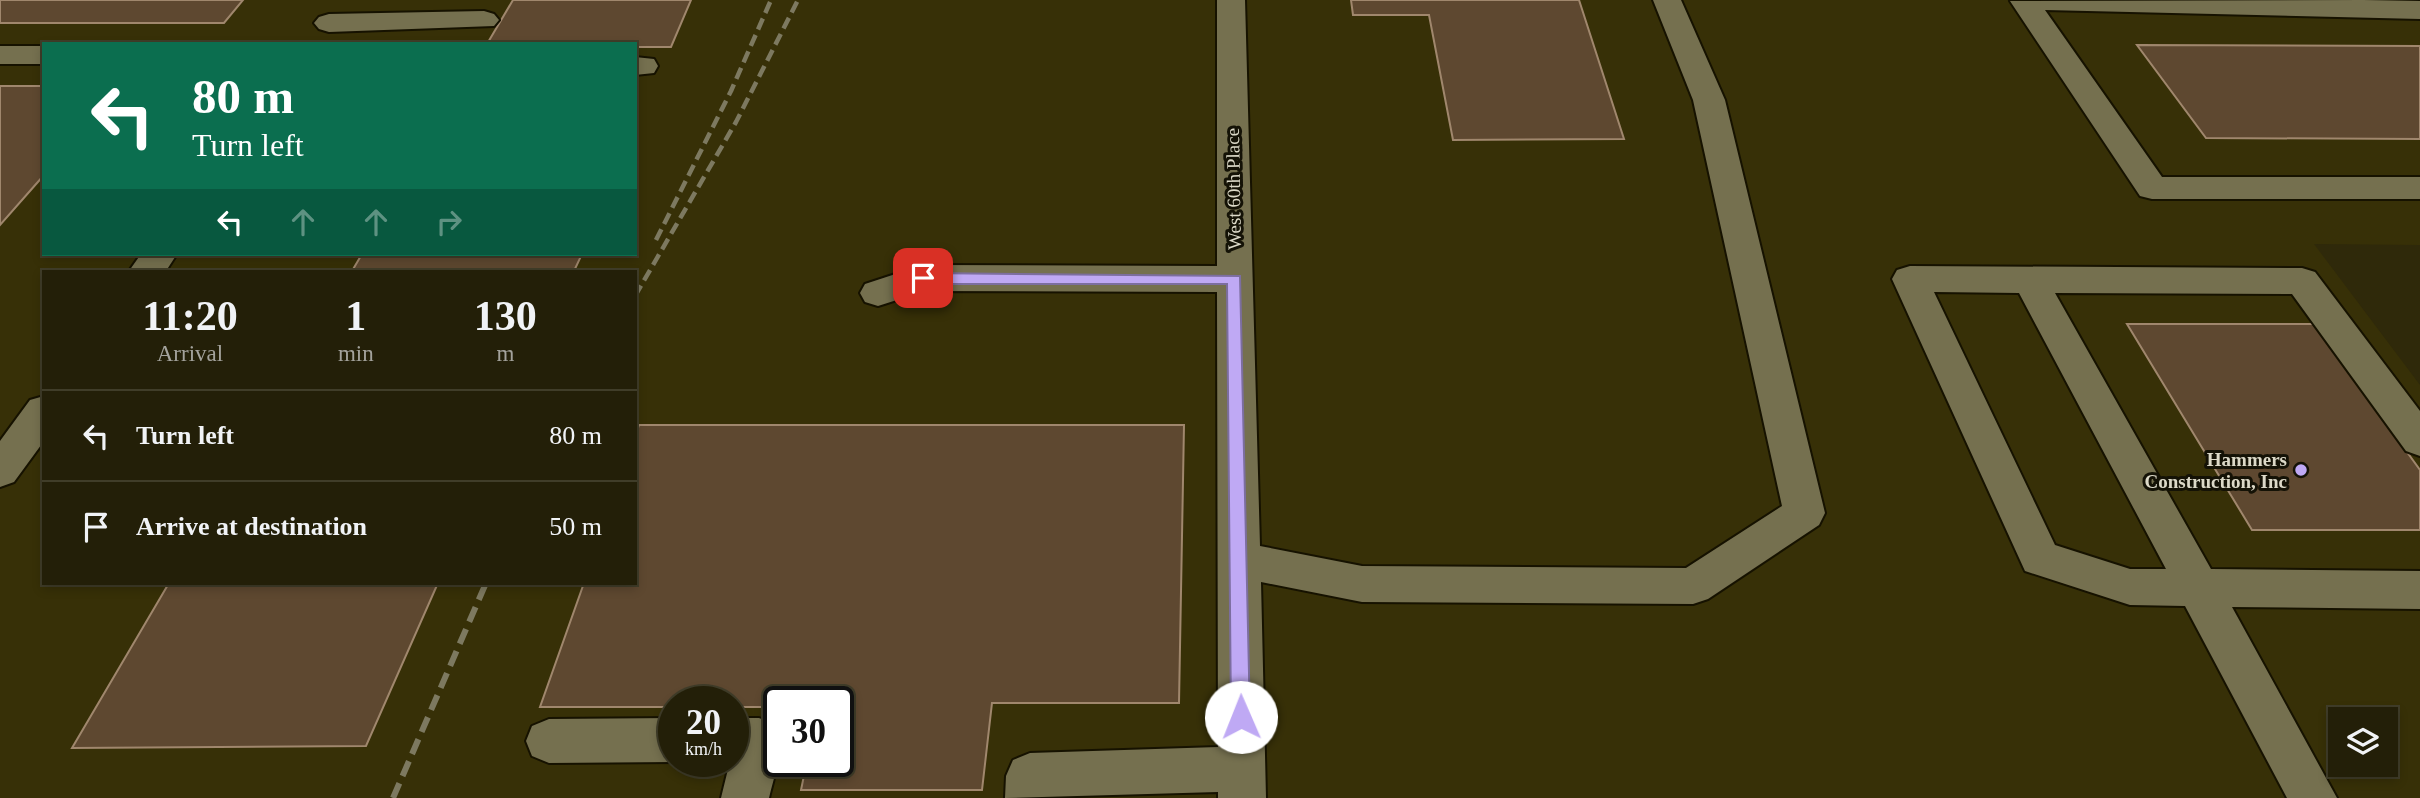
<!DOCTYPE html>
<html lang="en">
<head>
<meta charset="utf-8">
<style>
  :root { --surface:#231f08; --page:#2f2c16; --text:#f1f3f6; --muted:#a3a29c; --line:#403d29 }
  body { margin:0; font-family:"Times New Roman",serif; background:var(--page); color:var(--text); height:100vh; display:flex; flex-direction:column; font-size:26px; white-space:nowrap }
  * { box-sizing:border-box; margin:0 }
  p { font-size:23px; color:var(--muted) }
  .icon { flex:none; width:38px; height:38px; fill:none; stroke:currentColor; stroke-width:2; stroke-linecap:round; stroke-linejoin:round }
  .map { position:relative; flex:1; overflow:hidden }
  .side { position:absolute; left:42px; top:270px; width:595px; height:315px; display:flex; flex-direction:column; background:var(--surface); border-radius:0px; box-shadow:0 4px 10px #0003,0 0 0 2px var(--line) }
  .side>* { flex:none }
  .hud { position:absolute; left:42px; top:42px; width:595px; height:214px; border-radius:0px; box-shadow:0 4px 10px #0003,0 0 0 2px var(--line); background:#0b6e4f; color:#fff; overflow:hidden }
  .tools { position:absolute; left:2328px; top:707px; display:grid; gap:14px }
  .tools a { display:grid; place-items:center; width:70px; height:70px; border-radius:0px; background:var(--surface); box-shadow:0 4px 10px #0003,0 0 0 2px var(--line); font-size:35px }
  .speed { position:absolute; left:658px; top:686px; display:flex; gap:14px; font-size:35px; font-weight:700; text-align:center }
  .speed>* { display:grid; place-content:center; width:91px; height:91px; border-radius:50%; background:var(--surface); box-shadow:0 4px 10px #0003,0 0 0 2px var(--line); line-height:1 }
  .speed small { font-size:18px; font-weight:400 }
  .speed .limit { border:4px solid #111; border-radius:10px; background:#fff; color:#111 }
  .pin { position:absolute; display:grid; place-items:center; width:60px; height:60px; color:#fff; margin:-30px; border-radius:14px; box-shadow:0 4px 10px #0006 }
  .me { position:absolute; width:77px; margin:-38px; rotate:359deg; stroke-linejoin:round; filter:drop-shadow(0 0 5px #0008) }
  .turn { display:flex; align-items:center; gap:24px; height:147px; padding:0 35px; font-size:32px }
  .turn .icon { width:91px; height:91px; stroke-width:2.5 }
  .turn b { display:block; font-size:49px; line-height:60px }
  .lanes { display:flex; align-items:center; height:66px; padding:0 35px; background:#0003; justify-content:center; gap:35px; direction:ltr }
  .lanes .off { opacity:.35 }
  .eta { display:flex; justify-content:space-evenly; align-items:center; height:119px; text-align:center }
  .eta b { font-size:42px; font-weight:700; line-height:49px }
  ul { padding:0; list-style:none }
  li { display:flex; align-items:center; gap:21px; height:91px; padding:0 35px; border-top:2px solid var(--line) }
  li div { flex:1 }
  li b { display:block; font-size:26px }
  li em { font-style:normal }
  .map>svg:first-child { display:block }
  .built { fill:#373007; fill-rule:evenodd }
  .building { fill:#5e4830; stroke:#a0876d; stroke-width:2 }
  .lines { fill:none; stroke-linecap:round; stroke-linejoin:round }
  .minor-casing { stroke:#161200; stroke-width:4 }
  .minor { fill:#75704f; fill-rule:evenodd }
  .rail-far1 { stroke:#7d7960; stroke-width:4.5; stroke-dasharray:12 6; stroke-linecap:butt }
  .rail { stroke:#7d7960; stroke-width:6; stroke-dasharray:16 8; stroke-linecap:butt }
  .route { fill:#bfa9f4; stroke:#7c6e9f; stroke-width:2 }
  .poi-dot { fill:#bfa9f4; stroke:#141206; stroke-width:2.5 }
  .labels { text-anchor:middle; stroke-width:6; stroke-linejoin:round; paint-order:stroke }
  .street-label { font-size:19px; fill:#dcd9c8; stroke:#141206 }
  .poi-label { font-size:19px; font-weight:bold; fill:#dcd9c8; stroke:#141206; text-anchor:end }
</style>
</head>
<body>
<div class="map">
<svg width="2420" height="798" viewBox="0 0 2420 798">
  <rect width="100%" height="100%" fill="#2f290a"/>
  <path class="built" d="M0 0H2420V245L2314 244 2420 385V798H0ZM44 44H635V254H44ZM44 271H635V583H44ZM674 702H733V761H674ZM779 702H838V761H779ZM2340 719H2385V765H2340Z"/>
  <path class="building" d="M0 0H243L224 23H0Z
    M513 0H691L671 47H635V44H487Z
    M1351 0H1579L1624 139 1453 140 1429 15H1353Z
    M2137 45 2420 46V139L2206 138Z
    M0 86H44V175L0 225Z
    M362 254H582L574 271H352Z
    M2127 324H2314L2420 470V530H2252Z
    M639 425H1184L1179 703H992L982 790H801L807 761H838V702H779V707H733V702H674V707H540L584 583H635V437Z
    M169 583H438L366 746 72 748Z"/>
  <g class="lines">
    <defs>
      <path id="minor" d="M1217 0H1245L1260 546 1362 566 1686 568 1782 506 1693 100 1653 0H1681L1725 100 1825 513 1819 525 1708 599 1693 604 1362 602 1261 582 1266 798H1218V792L1005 798 1006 776 1013 760 1030 753 1218 747 1217 292 925 291 878 306 865 302 860 293 865 284 923 265 1217 266Z
        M2363 0 2420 1V19L2045 10 2162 177H2420V199H2152L2140 196 2010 1Z
        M484 11 494 14 499 20 494 26 329 32 319 29 314 23 319 17 329 14Z
        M0 46H44V64H0Z
        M635 57 654 59 658 66 654 73 635 75Z
        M141 254H177L166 271H129Z
        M1910 266 2302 268 2315 272 2420 411V456L2406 451 2292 294 2055 293 2211 569 2420 571V609L2232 607 2337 798H2287L2185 606 2130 605 2025 571 1892 279 1897 270ZM1934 292 2019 293 2166 569H2130L2055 545Z
        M44 396V441L14 482 0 487V441L30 400Z
        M674 718V762L549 763 532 756 526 741 532 726 549 719Z
        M733 718H759L776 725C785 747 774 776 769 798H721L730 761H733Z"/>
    </defs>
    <use href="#minor" class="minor-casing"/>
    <use href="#minor" class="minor"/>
    <path class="rail-far1" d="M656 240 731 91 771 0
      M635 296 736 122 798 0"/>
    <path class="rail" d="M393 798 486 583"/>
  </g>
  <path class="route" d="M923 273 1240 276 1250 717 1248 723 1241 725 1234 723 1231 717 1227 284H923L916 278Z"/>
  <circle class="poi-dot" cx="2301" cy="470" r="7"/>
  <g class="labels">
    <g class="street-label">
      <text transform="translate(1233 189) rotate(-91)" y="7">West 60th Place</text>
    </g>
    <g class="poi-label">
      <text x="2287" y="466">Hammers<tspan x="2287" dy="22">Construction, Inc</tspan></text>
    </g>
  </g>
</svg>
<div class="tools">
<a><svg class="icon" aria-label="layers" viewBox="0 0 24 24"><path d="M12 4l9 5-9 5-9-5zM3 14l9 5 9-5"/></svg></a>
</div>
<div class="speed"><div>20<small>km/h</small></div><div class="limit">30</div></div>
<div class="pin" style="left:923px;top:278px;background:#d93025"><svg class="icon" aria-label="arrive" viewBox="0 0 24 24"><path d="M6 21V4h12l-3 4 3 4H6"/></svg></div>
<svg class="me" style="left:1241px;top:717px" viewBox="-20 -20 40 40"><circle r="19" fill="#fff"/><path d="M0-13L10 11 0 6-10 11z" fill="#bfa9f4"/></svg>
<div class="hud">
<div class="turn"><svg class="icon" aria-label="left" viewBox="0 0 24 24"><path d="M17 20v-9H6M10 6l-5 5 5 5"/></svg><div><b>80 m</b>Turn left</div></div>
<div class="lanes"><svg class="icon" aria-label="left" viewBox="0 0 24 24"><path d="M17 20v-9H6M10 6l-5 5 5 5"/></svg><svg class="icon off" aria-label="ahead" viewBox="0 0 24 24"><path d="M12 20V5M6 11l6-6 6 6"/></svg><svg class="icon off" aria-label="ahead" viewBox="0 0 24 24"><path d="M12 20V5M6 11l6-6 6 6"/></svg><svg class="icon off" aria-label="right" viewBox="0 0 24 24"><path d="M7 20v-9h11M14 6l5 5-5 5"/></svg></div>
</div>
<section class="side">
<div class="eta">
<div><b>11:20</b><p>Arrival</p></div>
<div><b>1</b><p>min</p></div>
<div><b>130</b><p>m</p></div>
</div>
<ul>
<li><svg class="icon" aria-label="left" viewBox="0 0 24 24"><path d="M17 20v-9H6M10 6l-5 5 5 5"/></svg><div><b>Turn left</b></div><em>80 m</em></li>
<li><svg class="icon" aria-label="arrive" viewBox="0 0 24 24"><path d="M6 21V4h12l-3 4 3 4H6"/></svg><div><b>Arrive at destination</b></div><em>50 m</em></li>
</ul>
</section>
</div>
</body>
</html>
